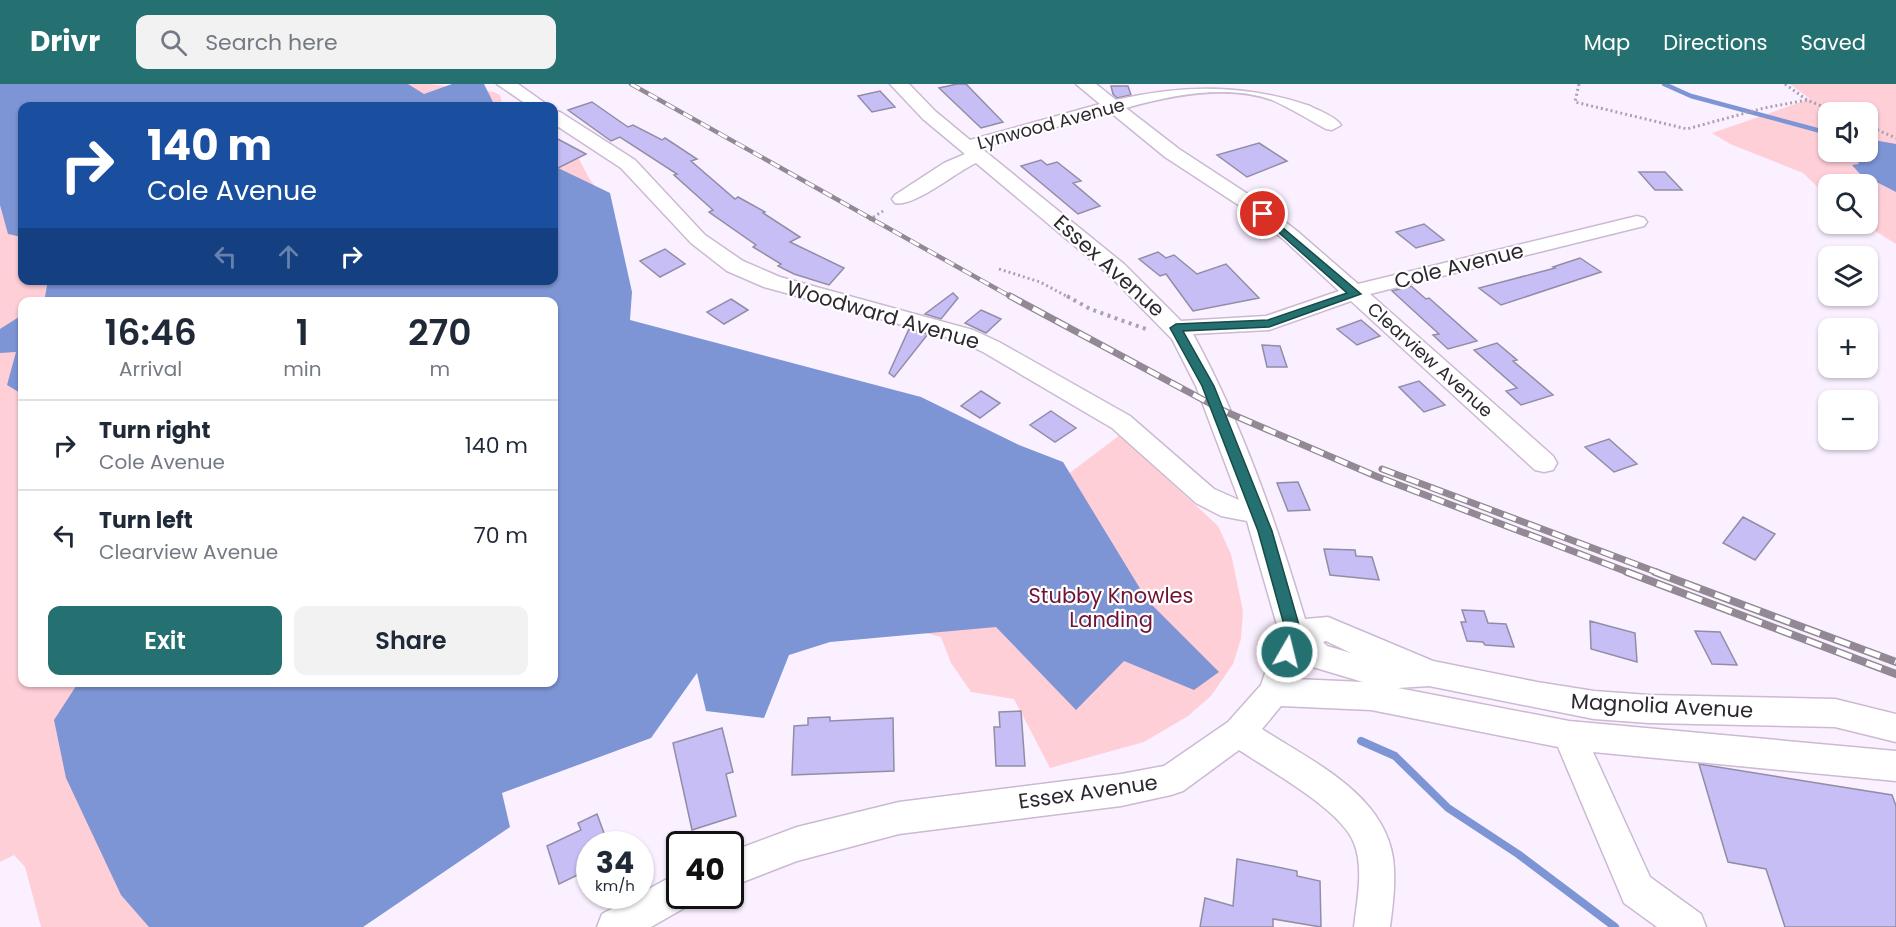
<!DOCTYPE html>
<html lang="en">
<head>
<meta charset="utf-8">
<style>
  :root { --surface:#fff; --page:#f2f2f3; --text:#1f2937; --muted:#747a83; --line:#e0e1e3; --accent:#257070 }
  body { margin:0; font-family:Poppins,sans-serif; background:var(--page); color:var(--text); height:100vh; display:flex; flex-direction:column; font-size:22px; white-space:nowrap }
  * { box-sizing:border-box; margin:0 }
  p { font-size:20px; color:var(--muted) }
  .icon { flex:none; width:33px; height:33px; fill:none; stroke:currentColor; stroke-width:2; stroke-linecap:round; stroke-linejoin:round }
  .map { position:relative; flex:1; overflow:hidden }
  .details { position:absolute; left:18px; top:213px; width:540px; height:390px; display:flex; flex-direction:column; background:var(--surface); border-radius:12px; box-shadow:0 2px 4px #0004 }
  .details>* { flex:none }
  .top-card { position:absolute; left:18px; top:18px; width:540px; height:183px; border-radius:12px; box-shadow:0 2px 4px #0004; background:#1a4fa0; color:#fff; overflow:hidden }
  .controls { position:absolute; left:1818px; top:18px; display:grid; gap:12px }
  .controls a { display:grid; place-items:center; width:60px; height:60px; border-radius:12px; background:var(--surface); box-shadow:0 2px 4px #0004; font-size:30px }
  .speed { position:absolute; left:576px; top:747px; display:flex; gap:12px; font-size:30px; font-weight:700; text-align:center }
  .speed>* { display:grid; place-content:center; width:78px; height:78px; border-radius:50%; background:var(--surface); box-shadow:0 2px 4px #0004; line-height:1 }
  .speed small { font-size:15px; font-weight:400 }
  .speed .limit { border:3px solid #111; border-radius:9px; background:#fff; color:#111 }
  .pin { position:absolute; display:grid; place-items:center; width:51px; height:51px; color:#fff; margin:-26px; border:3px solid #fff; border-radius:50%; box-shadow:0 2px 6px #0007 }
  .me { position:absolute; width:66px; margin:-33px; rotate:8deg; stroke-linejoin:round; filter:drop-shadow(0 0 4px #0008) }
  .turn { display:flex; align-items:center; gap:21px; height:126px; padding:0 30px; font-size:27px }
  .turn .icon { width:78px; height:78px; stroke-width:2.5 }
  .turn b { display:block; font-size:42px; line-height:51px }
  .lanes { display:flex; align-items:center; height:57px; padding:0 30px; background:#0003; justify-content:center; gap:30px; direction:ltr }
  .lanes .off { opacity:.35 }
  .eta { display:flex; justify-content:space-evenly; align-items:center; height:102px; text-align:center }
  .eta b { font-size:36px; font-weight:600; line-height:42px }
  .primary-button { display:flex; gap:12px; margin-top:auto; padding:12px 30px }
  .primary-button a { flex:1; height:69px; border-radius:12px; background:var(--accent); color:#fff; font-size:24px; font-weight:600; line-height:69px; text-align:center }
  .primary-button a+a { background:var(--page); color:var(--text) }
  ul { padding:0; list-style:none }
  li { display:flex; align-items:center; gap:18px; height:90px; padding:0 30px; border-top:2px solid var(--line) }
  li div { flex:1 }
  li b { display:block; font-size:22px }
  li em { font-style:normal }
  header { display:flex; align-items:center; gap:36px; box-sizing:border-box; height:84px; padding:0 30px; background:var(--accent); color:#fff }
  header strong { font-size:28px }
  nav { display:flex; gap:33px; margin-inline-start:auto; font-size:21px }
  .search { width:420px; height:54px; background:var(--page); display:flex; align-items:center; gap:15px; box-sizing:border-box; padding:0 21px; border-radius:12px; color:var(--muted); font-size:22px }
  .map>svg:first-child { display:block }
  .green { fill:#ffcfd8; fill-rule:evenodd }
  .water { fill:#7d95d4 }
  .lines { fill:none; stroke-linecap:round; stroke-linejoin:round }
  .stream-far1 { stroke:#7d95d4; stroke-width:4.5 }
  .stream { stroke:#7d95d4; stroke-width:8 }
  .building { fill:#c8bef6; stroke:#918da6; stroke-width:1.5 }
  .minor-casing { stroke:#cbbad1; stroke-width:3 }
  .path-far1 { stroke:#aba2af; stroke-width:3; stroke-dasharray:2 3; stroke-linecap:butt }
  .path { stroke:#aba2af; stroke-width:4; stroke-dasharray:3 4.5; stroke-linecap:butt }
  .minor { fill:#fff; fill-rule:evenodd }
  .rail-far2-casing { stroke:#928995; stroke-width:4.5 }
  .rail-far1-casing { stroke:#928995; stroke-width:7 }
  .rail-casing { stroke:#928995; stroke-width:8 }
  .rail-far2 { stroke:#fff; stroke-width:3; stroke-dasharray:10; stroke-linecap:butt }
  .rail-far1 { stroke:#fff; stroke-width:4.5; stroke-dasharray:13; stroke-linecap:butt }
  .rail { stroke:#fff; stroke-width:5; stroke-dasharray:16; stroke-linecap:butt }
  .route { fill:#257070; stroke:#184949; stroke-width:1.5 }
  .labels { text-anchor:middle; stroke-width:4.5; stroke-linejoin:round; paint-order:stroke }
  .far-street-label { font-size:18px; fill:#2e2831; stroke:#fff }
  .street-label { font-size:21px; fill:#2e2831; stroke:#fff }
  .park-label { font-size:21px; fill:#701234; stroke:#fff }
</style>
</head>
<body>
<header>
<strong>Drivr</strong>
<div class="search"><svg class="icon" aria-label="search" viewBox="0 0 24 24"><circle cx="10" cy="10" r="6"/><path d="M15 15l6 6"/></svg>Search here</div>
<nav><a>Map</a><a>Directions</a><a>Saved</a></nav>
</header>
<div class="map">
<svg width="1896" height="843" viewBox="0 0 1896 843">
  <rect width="100%" height="100%" fill="#fbf0ff"/>
  <path class="green" d="M0 0H430L494 8 500 11 503 22H22V196H554V57C582 65 578 80 594 101L590 241 1055 400 1120 351 1218 442 1231 470 1237 498 1243 527 1241 555 1233 580 1211 612 1188 632 1144 658 1050 684 1014 615 971 608 951 579 941 553 922 548 752 550 485 697 442 784 414 807 388 818 299 843H41L25 783 14 771 0 778ZM22 218H554V598H22Z
    M1790 0H1896V160L1864 140H1868V100H1828V113L1803 89 1730 60 1712 49 1810 15ZM1828 28H1868V68H1828Z"/>
  <path class="water" d="M0 0H408L424 10 452 0H484L495 22H22V153L8 150 0 121Z
    M1868 55 1896 60V108L1859 89 1852 81 1859 80 1858 78 1844 68H1868Z
    M554 82 610 109 632 208 630 236 921 313 1019 361 1063 378 1147 516 1219 588 1194 606 1124 577 1076 626 996 543 830 558 789 571 764 634 706 627 697 589 651 654 502 709 510 743 363 843H149L121 811 66 694 54 636 78 599 554 598V218H44L48 196H554Z
    M22 231V310L7 301 16 268 0 269V245Z"/>
  <g class="lines">
    <path class="stream-far1" d="M1664 0 1691 12 1828 49"/>
    <path class="stream" d="M1361 657 1395 672 1448 724 1518 770 1615 843"/>
  </g>
  <path class="building" d="M957 0H966L1003 38 981 44 939 4Z
    M1111 2H1128L1131 11 1117 14 1113 10Z
    M880 7 895 23 872 28 858 12Z
    M592 18 628 43 633 41 662 56 665 54 697 75 691 77 735 115 738 113 765 128 763 129 800 153 790 158 844 184 829 201 794 190 778 182 781 180 753 163 756 161 709 128 713 126 674 91 677 90 620 53 611 57 568 26Z
    M554 53 586 70 554 86Z
    M1259 59 1287 77 1247 93 1217 71Z
    M1041 76 1047 81 1057 78 1081 97 1073 99 1100 122 1078 130 1021 82Z
    M1639 88H1665L1682 106H1655Z
    M1424 140 1444 156 1416 164 1396 148Z
    M665 165 685 180 660 193 640 177Z
    M1158 168 1166 174 1174 171 1197 190 1226 180 1259 214 1193 227 1166 190 1160 192 1139 175Z
    M1580 174 1601 188 1501 221 1479 204 1555 184 1553 183Z
    M1411 202 1426 215 1429 214 1477 257 1448 265 1433 251 1439 250 1392 207Z
    M953 209 958 214 941 235 925 230Z
    M731 215 748 226 724 240 707 228Z
    M981 226 1001 235 986 249 965 239Z
    M1361 236 1380 252 1357 261 1337 245Z
    M909 245 928 250 894 293 889 289Z
    M1497 259 1517 276 1513 277 1553 311 1521 321 1506 307 1517 304 1474 266Z
    M1262 261 1280 262 1287 283H1267Z
    M1419 297 1445 321 1424 328 1399 303Z
    M981 307 1000 319 980 334 961 322Z
    M1051 327 1076 344 1055 358 1030 341Z
    M1609 355 1637 380 1614 388 1585 363Z
    M1298 398 1310 426 1288 427 1277 399Z
    M1743 433 1775 450 1755 476 1723 459Z
    M1324 465 1355 466 1356 472 1372 473 1379 496 1330 491Z
    M1462 526 1484 527 1488 539 1506 540 1514 563 1485 561 1483 558 1467 557 1461 538H1466Z
    M1590 537 1635 549 1637 578 1591 565Z
    M1695 547 1720 548 1737 581 1712 580Z
    M1021 627 1025 682H996L994 643H1000L999 628Z
    M830 633V637L893 634 894 687 792 691 794 642 808 641V634Z
    M722 644 733 688 726 690 736 732 692 746 673 659Z
    M1699 680 1892 711 1896 722V843H1785L1766 785 1728 778Z
    M597 730 608 760H590V785L559 800 547 762 581 746 578 739Z
    M1237 775 1297 787V792L1320 797 1321 843 1273 835V843H1200L1205 814 1233 822Z"/>
  <g class="lines">
    <defs>
      <path id="minor" d="M497 0H518L549 22H529Z
        M890 0H909L935 27 970 56 1100 20 1076 0H1096L1116 16C1183 0 1245 0 1310 22 1319 27 1335 32 1341 41L1332 46 1326 45C1308 35 1290 24 1272 16 1228 0 1171 11 1126 24L1179 65 1257 116 1297 147 1358 200 1637 132 1644 134 1647 138 1644 142 1370 210 1553 372 1557 379 1553 386 1544 388 1535 386 1351 217 1269 246 1193 250C1242 340 1276 437 1305 535L1328 533 1433 577 1537 598 1594 607 1649 611 1835 615 1896 630V658L1835 643 1649 639 1594 635 1429 602 1398 604 1569 637 1896 667V697L1593 668 1650 793 1701 830 1706 843H1657L1624 819 1558 663 1371 626 1281 622 1262 645C1311 677 1383 709 1393 774 1396 797 1393 820 1390 843H1354C1357 817 1364 784 1354 759 1342 726 1269 686 1239 666L1183 707 1171 711 1121 722 899 750 797 777 730 803V768L797 743 899 718 1121 690 1164 682 1228 638 1261 601 1279 548 1247 437 1221 432 1196 419 1112 344 983 268 957 256 764 203 727 187 691 159 621 84 554 40V27L560 28 635 76 705 151 743 177 780 193 973 246 999 258 1130 332 1214 405 1239 416 1196 302 1172 255 1108 190 976 79C956 88 913 124 895 119L892 115 895 111 944 79 965 70 923 35ZM1110 28 1165 73 1243 124 1283 155 1339 207 1266 232 1181 237 1124 180 981 64ZM1326 557 1351 569 1327 562 1323 558ZM1300 575 1306 581 1363 598 1294 595Z
        M680 788V812H696L693 819 651 843H597L602 830Z"/>
    </defs>
    <use href="#minor" class="minor-casing"/>
    <path class="path-far1" d="M1579 0 1575 18 1687 45 1764 24 1807 16
      M1785 0 1807 16 1836 28
      M1868 42 1896 54
      M869 136 883 127
      M999 185 1040 198 1070 214"/>
    <path class="path" d="M1067 212 1090 225 1146 245"/>
    <use href="#minor" class="minor"/>
    <defs>
      <path id="rail-far2" d="M631 0 1013 214"/>
      <path id="rail-far1" d="M1010 212 1224 327 1378 393 1630 489
        M1382 385 1659 489"/>
      <path id="rail" d="M1627 488 1896 590
        M1655 488 1896 578"/>
    </defs>
    <use href="#rail-far2" class="rail-far2-casing"/>
    <use href="#rail-far1" class="rail-far1-casing"/>
    <use href="#rail" class="rail-casing"/>
    <use href="#rail-far2" class="rail-far2"/>
    <use href="#rail-far1" class="rail-far1"/>
    <use href="#rail" class="rail"/>
  </g>
  <path class="route" d="M1263 127 1361 210 1269 243 1183 247 1214 302 1272 447 1301 548 1293 572 1287 574 1280 568 1286 548 1258 447 1202 302 1170 244 1176 240 1268 236 1347 209 1260 132 1258 130Z"/>
  <g class="labels">
    <g class="far-street-label">
      <text transform="translate(1051 40) rotate(-15)" y="6">Lynwood Avenue</text>
      <text transform="translate(1430 276) rotate(42)" y="6">Clearview Avenue</text>
    </g>
    <g class="street-label">
      <text transform="translate(1109 182) rotate(42)" y="7">Essex Avenue</text>
      <text transform="translate(1459 182) rotate(-14)" y="7">Cole Avenue</text>
      <text transform="translate(883 231) rotate(16)" y="7">Woodward Avenue</text>
      <text transform="translate(1662 622) rotate(3)" y="7">Magnolia Avenue</text>
      <text transform="translate(1088 708) rotate(-8)" y="7">Essex Avenue</text>
    </g>
    <g class="park-label">
      <text x="1111" y="519">Stubby Knowles<tspan x="1111" dy="24">Landing</tspan></text>
    </g>
  </g>
</svg>
<div class="controls">
<a><svg class="icon" aria-label="sound" viewBox="0 0 24 24"><path d="M4 9h4l5-4v14l-5-4H4zM17 9q2 3 0 6"/></svg></a>
<a><svg class="icon" aria-label="search" viewBox="0 0 24 24"><circle cx="10" cy="10" r="6"/><path d="M15 15l6 6"/></svg></a>
<a><svg class="icon" aria-label="layers" viewBox="0 0 24 24"><path d="M12 4l9 5-9 5-9-5zM3 14l9 5 9-5"/></svg></a>
<a>+</a>
<a>−</a>
</div>
<div class="speed"><div>34<small>km/h</small></div><div class="limit">40</div></div>
<div class="pin" style="left:1263px;top:130px;background:#d93025"><svg class="icon" aria-label="arrive" viewBox="0 0 24 24"><path d="M6 21V4h12l-3 4 3 4H6"/></svg></div>
<svg class="me" style="left:1287px;top:568px" viewBox="-20 -20 40 40"><circle r="17" fill="#257070" stroke="#fff" stroke-width="3"/><path d="M0-11L8 9 0 5-8 9z" fill="#fff"/></svg>
<div class="top-card">
<div class="turn"><svg class="icon" aria-label="right" viewBox="0 0 24 24"><path d="M7 20v-9h11M14 6l5 5-5 5"/></svg><div><b>140 m</b>Cole Avenue</div></div>
<div class="lanes"><svg class="icon off" aria-label="left" viewBox="0 0 24 24"><path d="M17 20v-9H6M10 6l-5 5 5 5"/></svg><svg class="icon off" aria-label="ahead" viewBox="0 0 24 24"><path d="M12 20V5M6 11l6-6 6 6"/></svg><svg class="icon" aria-label="right" viewBox="0 0 24 24"><path d="M7 20v-9h11M14 6l5 5-5 5"/></svg></div>
</div>
<section class="details">
<div class="eta">
<div><b>16:46</b><p>Arrival</p></div>
<div><b>1</b><p>min</p></div>
<div><b>270</b><p>m</p></div>
</div>
<ul>
<li><svg class="icon" aria-label="right" viewBox="0 0 24 24"><path d="M7 20v-9h11M14 6l5 5-5 5"/></svg><div><b>Turn right</b><p>Cole Avenue</p></div><em>140 m</em></li>
<li><svg class="icon" aria-label="left" viewBox="0 0 24 24"><path d="M17 20v-9H6M10 6l-5 5 5 5"/></svg><div><b>Turn left</b><p>Clearview Avenue</p></div><em>70 m</em></li>
</ul>
<div class="primary-button"><a>Exit</a><a>Share</a></div>
</section>
</div>
</body>
</html>
